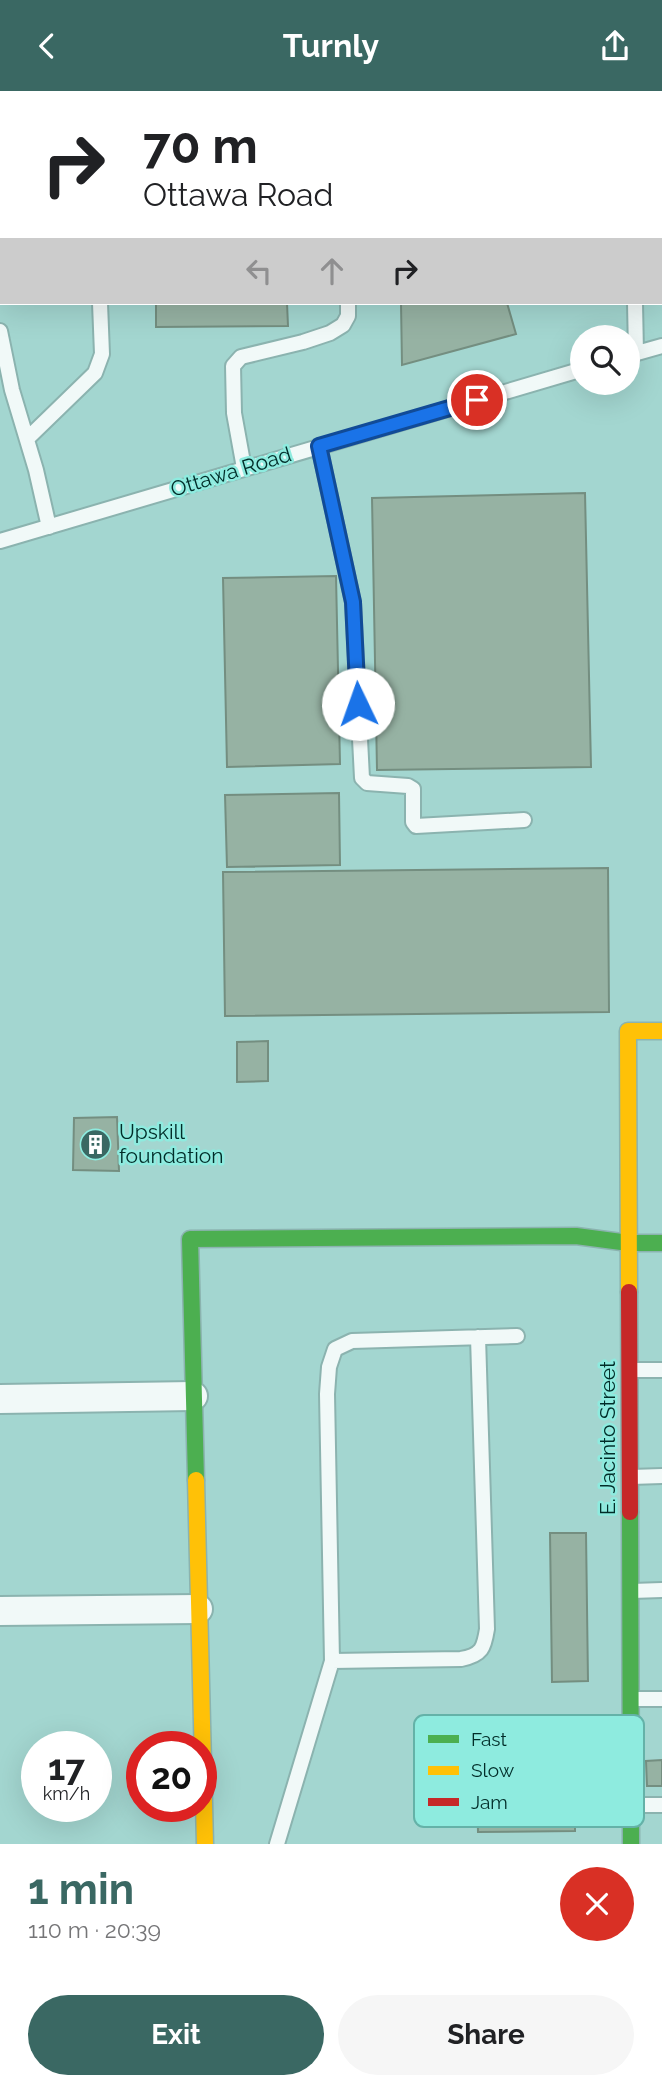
<!DOCTYPE html>
<html lang="en">
<head>
<meta charset="utf-8">
<style>
  :root { --surface:#fff; --page:#f6f6f6; --text:#202124; --muted:#757577; --accent:#3a6863 }
  body { margin:0; font-family:Raleway,sans-serif; background:var(--page); color:var(--text); height:100vh; display:flex; flex-direction:column; font-size:26px; white-space:nowrap }
  * { box-sizing:border-box; margin:0 }
  p { font-size:23px; color:var(--muted) }
  .icon { flex:none; width:38px; height:38px; fill:none; stroke:currentColor; stroke-width:2; stroke-linecap:round; stroke-linejoin:round }
  .map { position:relative; height:1753px; overflow:hidden }
  .sheet { display:flex; flex-direction:column; background:var(--surface); flex:1 }
  .sheet>* { flex:none }
  .banner { position:absolute; left:0px; top:0px; width:663px; height:214px; box-shadow:0 7px 28px #0002; background:#fff; color:var(--text); overflow:hidden }
  .tools { position:absolute; left:570px; top:234px; display:grid; gap:14px }
  .tools a { display:grid; place-items:center; width:70px; height:70px; border-radius:50%; background:var(--surface); box-shadow:0 7px 28px #0002; font-size:35px }
  .speed { position:absolute; left:21px; top:1640px; display:flex; gap:14px; font-size:35px; font-weight:700; text-align:center }
  .speed>* { display:grid; place-content:center; width:91px; height:91px; border-radius:50%; background:var(--surface); box-shadow:0 7px 28px #0002; line-height:1 }
  .speed small { font-size:18px; font-weight:400 }
  .speed .limit { border:10px solid #d22; background:#fff; color:#111 }
  .pin { position:absolute; display:grid; place-items:center; width:60px; height:60px; color:#fff; margin:-30px; border:4px solid #fff; border-radius:50%; box-shadow:0 2px 7px #0007 }
  .me { position:absolute; width:77px; margin:-38px; rotate:357deg; stroke-linejoin:round; filter:drop-shadow(0 0 5px #0008) }
  .turn { display:flex; align-items:center; gap:24px; height:147px; padding:0 28px; font-size:32px }
  .turn .icon { width:91px; height:91px; stroke-width:2.5 }
  .turn b { display:block; font-size:49px; line-height:60px }
  .lanes { display:flex; align-items:center; height:66px; padding:0 28px; background:#0003; justify-content:center; gap:35px; direction:ltr }
  .lanes .off { opacity:.35 }
  .round { display:grid; place-items:center; flex:none; width:74px; height:74px; border-radius:37px; background:var(--page) }
  .head { display:flex; align-items:center; justify-content:space-between; height:119px; padding:0 28px }
  h1 { font-size:42px; font-weight:700; line-height:52px; color:var(--accent) }
  .cta { display:flex; gap:14px; margin-top:auto; padding:14px 28px }
  .cta a { flex:1; height:80px; border-radius:42px; background:var(--accent); color:#fff; font-size:28px; font-weight:700; line-height:80px; text-align:center }
  .cta a+a { background:var(--page); color:var(--text) }
  header { display:flex; justify-content:space-between; align-items:center; height:91px; padding:0 28px; background:var(--accent); color:#fff; font-size:32px; font-weight:700 }
  .map>svg:first-child { display:block }
  .water { fill:#75b2d7 }
  .building { fill:#96b2a3; stroke:#748e80; stroke-width:2 }
  .lines { fill:none; stroke-linecap:round; stroke-linejoin:round }
  .lane-casing { stroke:#8bb3af; stroke-width:18 }
  .street-casing { stroke:#8bb3af; stroke-width:32 }
  .fast-casing { stroke:#8bb3af; stroke-width:19 }
  .slow-casing { stroke:#8bb3af; stroke-width:19 }
  .jam-casing { stroke:#8bb3af; stroke-width:19 }
  .lane { stroke:#f1f9f8; stroke-width:14 }
  .street { stroke:#f1f9f8; stroke-width:28 }
  .fast { stroke:#4caf50; stroke-width:16 }
  .slow { stroke:#ffc107; stroke-width:16 }
  .jam { stroke:#c62828; stroke-width:16 }
  .route-casing { stroke:#114b97; stroke-width:18 }
  .route { stroke:#1a73e8; stroke-width:12 }
  .labels { text-anchor:middle; stroke-width:5; stroke-linejoin:round; paint-order:stroke }
  .street-label { font-size:21px; fill:#012c28; stroke:#8eebdf }
  .poi-label { font-size:21px; fill:#012c28; stroke:#8eebdf; text-anchor:start }
  .key { fill:#8eebdf; stroke:#64b2a8; stroke-width:2 }
  .key-label { font-size:19px; fill:#012c28 }
</style>
</head>
<body>
<header><svg class="icon" aria-label="back" viewBox="0 0 24 24"><path d="M15 5l-7 7 7 7"/></svg>Turnly<svg class="icon" aria-label="share" viewBox="0 0 24 24"><path d="M12 15V3M7 8l5-5 5 5M5 13v7h14v-7"/></svg></header>
<div class="map">
<svg width="662" height="1753" viewBox="0 0 662 1753">
  <rect width="100%" height="100%" fill="#a3d6d0"/>
  <path class="water" d="M416 0H589L590 2H416Z"/>
  <path class="building" d="M152 0H285V2H152Z
    M156 212H287L288 235 156 236Z
    M401 212H507L516 243 402 274Z
    M585 402 591 676 377 679 372 407Z
    M336 485 340 673 227 676 223 487Z
    M339 702 340 774 227 776 225 704Z
    M608 777 609 921 225 925 223 781Z
    M268 950V990L237 991V951Z
    M117 1026 119 1080 73 1079 74 1027Z
    M550 1442H586L588 1590 552 1591Z
    M662 1669V1695H647L646 1670Z
    M575 1698V1740L478 1741 477 1699Z"/>
  <g class="lines">
    <defs>
      <path id="lane" d="M88 0V2
        M345 0V2
        M628 0V2
        M635 212 636 262
        M0 240 12 299 36 379 49 436
        M630 264 662 255
        M28 347 95 282 102 263 100 212
        M319 355 353 511 362 687 367 692 408 695 413 698V731L416 735 524 729
        M244 377 234 322 233 275 241 266 303 251 330 242 343 234 348 225V212
        M0 450 583 278
        M632 1279H662
        M631 1386 662 1385
        M632 1500 662 1499
        M332 1570 461 1568C482 1564 484 1557 487 1538L478 1246
        M632 1608H662
        M632 1714H662
        M277 1753 332 1570 327 1303 329 1276 335 1258 352 1250 517 1245"/>
      <path id="street" d="M0 1308 193 1305
        M0 1520 198 1518"/>
      <path id="fast" d="M196 1389 190 1148 576 1145 629 1152H662
        M630 1421 631 1753"/>
      <path id="slow" d="M629 1201 628 940H662
        M196 1389 205 1753"/>
      <path id="jam" d="M629 1201 630 1421"/>
    </defs>
    <use href="#lane" class="lane-casing"/>
    <use href="#street" class="street-casing"/>
    <use href="#fast" class="fast-casing"/>
    <use href="#slow" class="slow-casing"/>
    <use href="#jam" class="jam-casing"/>
    <use href="#lane" class="lane"/>
    <use href="#street" class="street"/>
    <use href="#fast" class="fast"/>
    <use href="#slow" class="slow"/>
    <use href="#jam" class="jam"/>
  </g>
  <g class="lines">
    <defs>
      <path id="route" d="M358 613 353 511 319 355 477 309"/>
    </defs>
    <use href="#route" class="route-casing"/>
    <use href="#route" class="route"/>
  </g>
  <defs>
    <symbol id="building-disc" viewBox="-11 -11 22 22"><circle r="9.5" fill="#3a6863" stroke="#8eebdf"/><path d="M-4-6H4V6H1V3H-1V6H-4ZM-2.5-4.3h1.7v1.8h-1.7ZM.8-4.3h1.7v1.8H.8ZM-2.5-1h1.7V.8h-1.7ZM.8-1h1.7V.8H.8Z" fill="#fff"/></symbol>
  </defs>
  <g fill-rule="evenodd">
    <use href="#building-disc" x="78" y="1036" width="35" height="35"/>
  </g>
  <g class="labels">
    <g class="street-label">
      <text transform="translate(231 381) rotate(-17)" y="7">Ottawa Road</text>
      <text transform="translate(608 1347) rotate(-90)" y="7">E. Jacinto Street</text>
    </g>
    <g class="poi-label">
      <text x="119" y="1048">Upskill<tspan x="119" dy="24">foundation</tspan></text>
    </g>
  </g>
  <rect x="414" y="1624" width="230" height="112" rx="10" class="key"/>
  <rect x="428" y="1644" width="31" height="8" fill="#4caf50"/>
  <rect x="428" y="1675" width="31" height="9" fill="#ffc107"/>
  <rect x="428" y="1707" width="31" height="8" fill="#c62828"/>
  <g class="key-label">
    <text x="471" y="1655">Fast</text>
    <text x="471" y="1686">Slow</text>
    <text x="471" y="1718">Jam</text>
  </g>
</svg>
<div class="tools">
<a><svg class="icon" aria-label="search" viewBox="0 0 24 24"><circle cx="10" cy="10" r="6"/><path d="M15 15l6 6"/></svg></a>
</div>
<div class="speed"><div>17<small>km/h</small></div><div class="limit">20</div></div>
<div class="pin" style="left:477px;top:309px;background:#d93025"><svg class="icon" aria-label="arrive" viewBox="0 0 24 24"><path d="M6 21V4h12l-3 4 3 4H6"/></svg></div>
<svg class="me" style="left:358px;top:613px" viewBox="-20 -20 40 40"><circle r="19" fill="#fff"/><path d="M0-13L10 11 0 6-10 11z" fill="#1a73e8"/></svg>
<div class="banner">
<div class="turn"><svg class="icon" aria-label="right" viewBox="0 0 24 24"><path d="M7 20v-9h11M14 6l5 5-5 5"/></svg><div><b>70 m</b>Ottawa Road</div></div>
<div class="lanes"><svg class="icon off" aria-label="left" viewBox="0 0 24 24"><path d="M17 20v-9H6M10 6l-5 5 5 5"/></svg><svg class="icon off" aria-label="ahead" viewBox="0 0 24 24"><path d="M12 20V5M6 11l6-6 6 6"/></svg><svg class="icon" aria-label="right" viewBox="0 0 24 24"><path d="M7 20v-9h11M14 6l5 5-5 5"/></svg></div>
</div>
</div>
<section class="sheet">
<div class="head"><div><h1>1 min</h1><p>110 m · 20:39</p></div><a class="round" style="background:#d93025;color:#fff"><svg class="icon" aria-label="close" viewBox="0 0 24 24"><path d="M6 6l12 12M18 6L6 18"/></svg></a></div>
<div class="cta"><a>Exit</a><a>Share</a></div>
</section>
</body>
</html>
